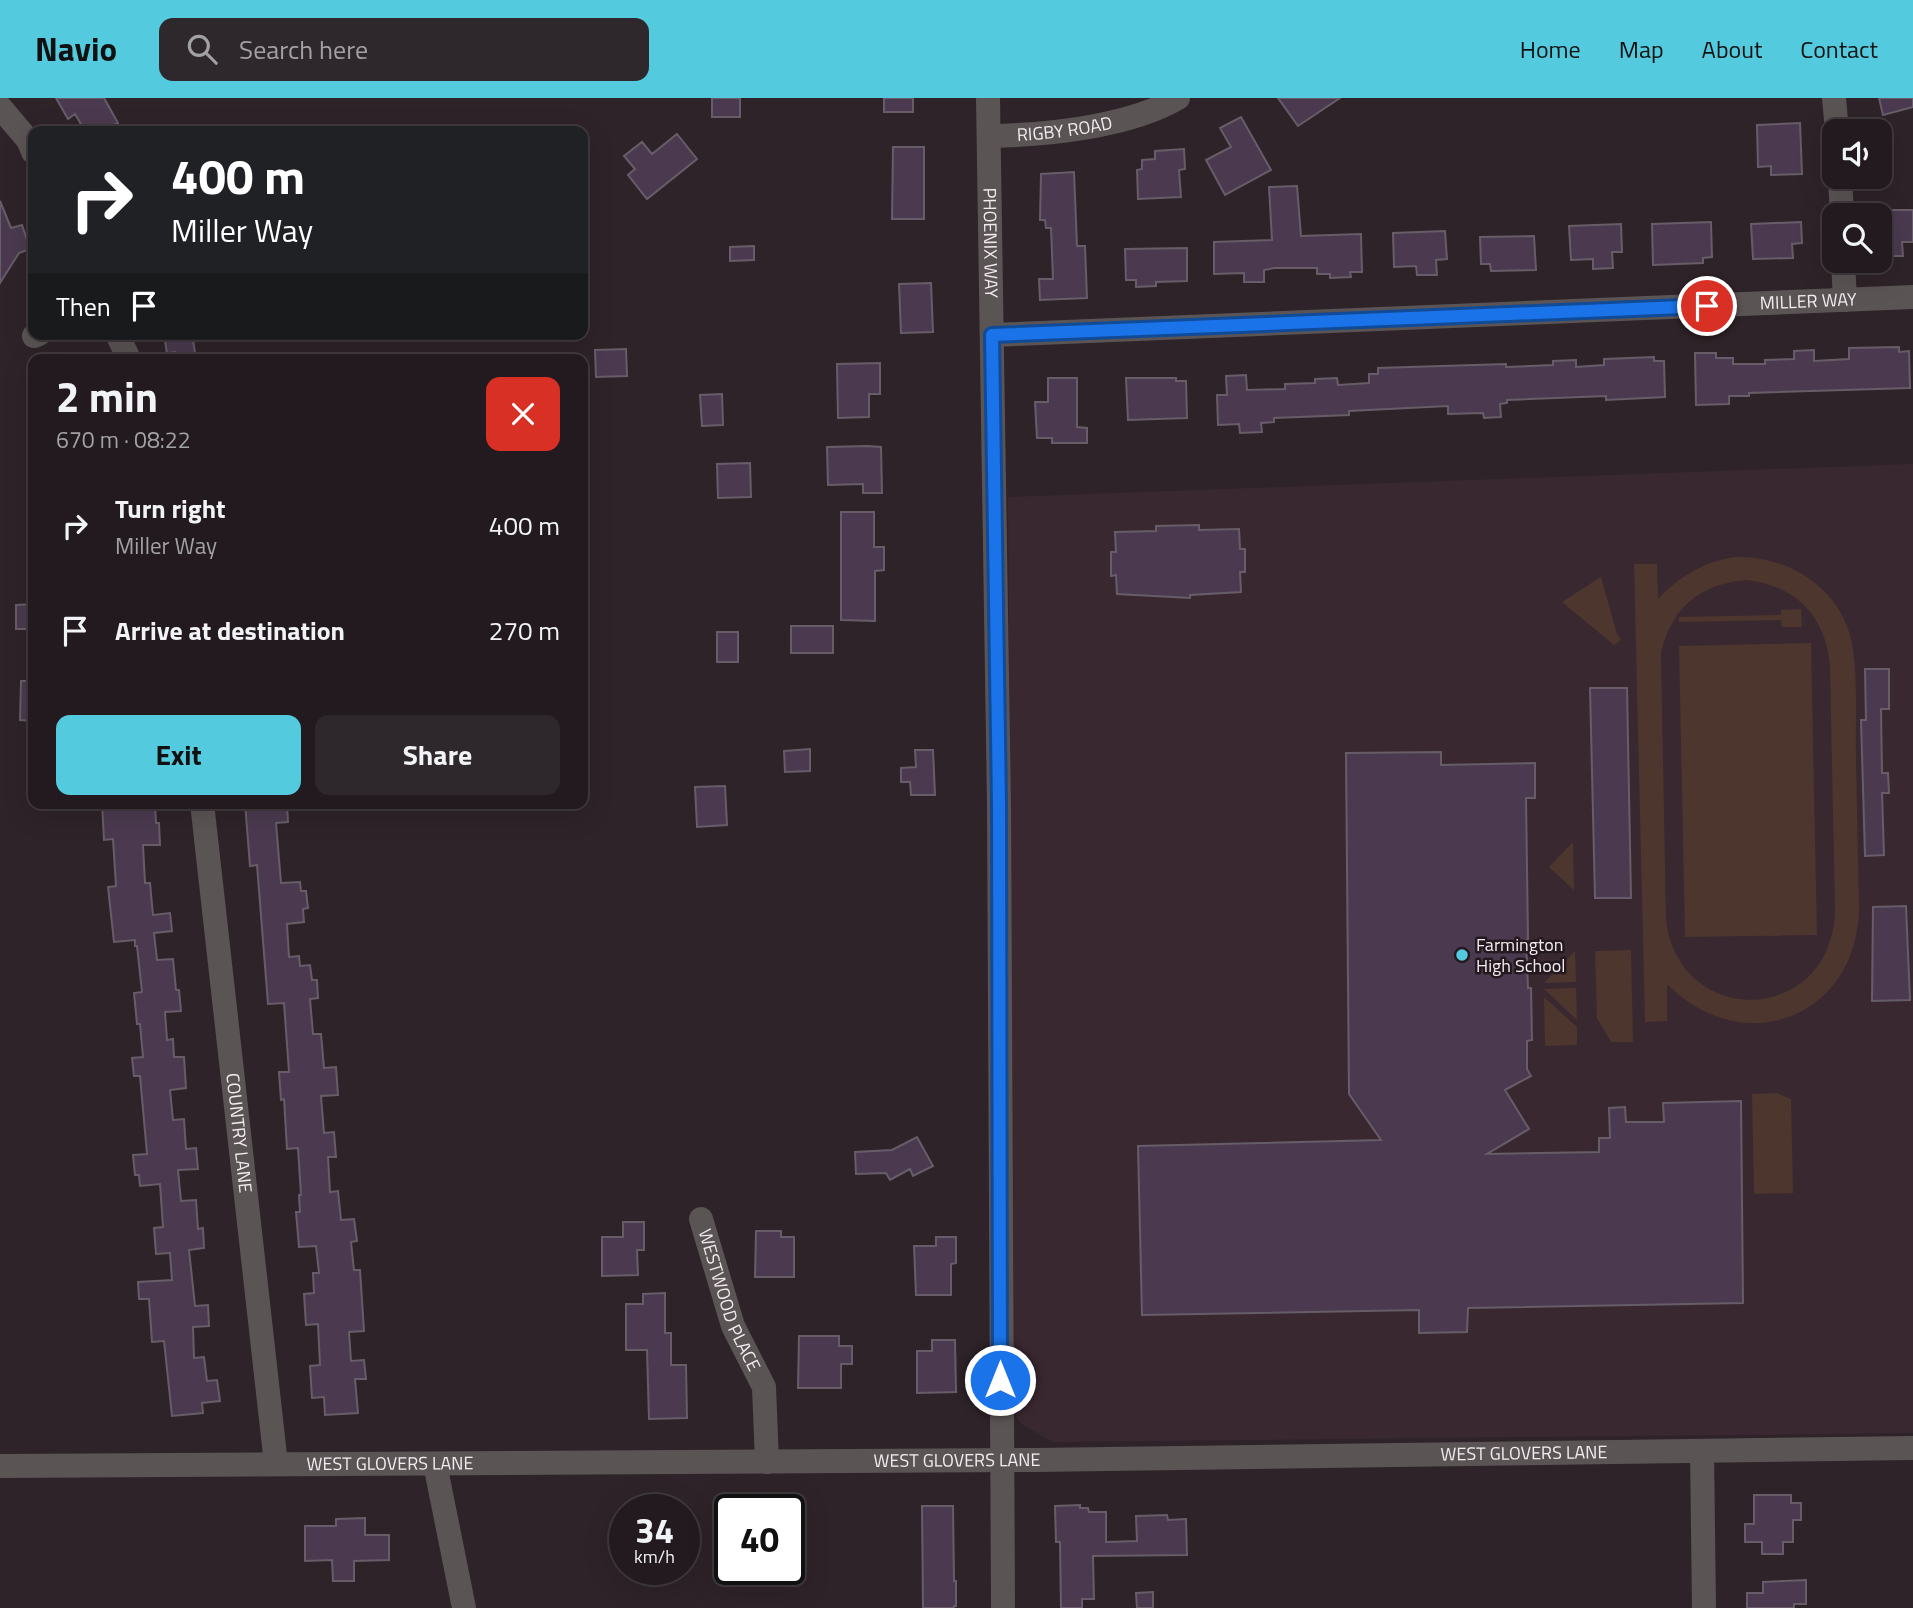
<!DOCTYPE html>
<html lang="en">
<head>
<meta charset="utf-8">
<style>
  :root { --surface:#221a1e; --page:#2e272b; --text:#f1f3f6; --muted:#a2a1a4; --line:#3f383c; --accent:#54cade }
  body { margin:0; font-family:"Titillium Web",sans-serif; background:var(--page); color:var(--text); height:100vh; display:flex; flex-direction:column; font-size:26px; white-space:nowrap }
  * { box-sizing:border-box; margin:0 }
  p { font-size:23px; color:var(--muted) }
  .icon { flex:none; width:38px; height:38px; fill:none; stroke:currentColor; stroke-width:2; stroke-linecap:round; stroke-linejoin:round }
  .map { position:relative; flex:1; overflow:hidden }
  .sheet { position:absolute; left:28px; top:256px; width:560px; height:455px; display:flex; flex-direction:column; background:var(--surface); border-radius:14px; box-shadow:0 7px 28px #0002,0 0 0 2px var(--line) }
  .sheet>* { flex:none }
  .top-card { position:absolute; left:28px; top:28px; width:560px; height:214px; border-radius:14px; box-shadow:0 7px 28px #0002,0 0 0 2px var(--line); background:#202124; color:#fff; overflow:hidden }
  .controls { position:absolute; left:1822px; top:21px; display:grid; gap:14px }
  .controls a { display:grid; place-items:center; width:70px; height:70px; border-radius:14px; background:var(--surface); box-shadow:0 7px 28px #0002,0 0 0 2px var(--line); font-size:35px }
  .speed { position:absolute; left:609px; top:1396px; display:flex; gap:14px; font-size:35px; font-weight:700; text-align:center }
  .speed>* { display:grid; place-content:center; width:91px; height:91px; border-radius:50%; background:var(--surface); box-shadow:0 7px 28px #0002,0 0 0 2px var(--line); line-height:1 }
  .speed small { font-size:18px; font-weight:400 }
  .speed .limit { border:4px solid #111; border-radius:10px; background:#fff; color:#111 }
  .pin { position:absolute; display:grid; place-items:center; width:60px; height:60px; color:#fff; margin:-30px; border:4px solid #fff; border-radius:50%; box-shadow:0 2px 7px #0007 }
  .me { position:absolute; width:77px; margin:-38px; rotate:0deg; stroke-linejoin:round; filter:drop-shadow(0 0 5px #0008) }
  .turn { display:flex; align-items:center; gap:24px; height:147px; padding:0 28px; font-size:32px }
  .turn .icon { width:91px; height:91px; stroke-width:2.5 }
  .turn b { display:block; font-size:49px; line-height:60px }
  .then { display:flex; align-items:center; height:66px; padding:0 28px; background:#0003; gap:14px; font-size:26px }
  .round { display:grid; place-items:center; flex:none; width:74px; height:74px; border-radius:14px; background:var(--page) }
  .summary { display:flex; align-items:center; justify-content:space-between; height:119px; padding:0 28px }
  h1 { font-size:42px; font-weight:700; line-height:52px }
  .action { display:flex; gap:14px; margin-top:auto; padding:14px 28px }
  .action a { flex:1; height:80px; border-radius:14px; background:var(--accent); color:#111; font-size:28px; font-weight:700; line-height:80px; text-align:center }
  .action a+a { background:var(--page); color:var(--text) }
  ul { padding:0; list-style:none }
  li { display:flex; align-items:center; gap:21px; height:105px; padding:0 28px }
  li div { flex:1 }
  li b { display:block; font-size:26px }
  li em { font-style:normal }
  header { display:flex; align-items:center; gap:42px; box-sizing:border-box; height:98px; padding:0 35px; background:var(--accent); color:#111 }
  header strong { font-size:33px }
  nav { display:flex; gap:38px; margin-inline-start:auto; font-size:24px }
  .search { width:490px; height:63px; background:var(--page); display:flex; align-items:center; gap:18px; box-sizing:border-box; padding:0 24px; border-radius:14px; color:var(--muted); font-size:26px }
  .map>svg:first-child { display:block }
  .built { fill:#3a2831 }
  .green { fill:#4d362d; fill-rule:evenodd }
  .building { fill:#4b3a4f; stroke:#665d68; stroke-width:2 }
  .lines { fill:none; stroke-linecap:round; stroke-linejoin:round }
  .minor { stroke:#5b5455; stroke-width:24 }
  .route-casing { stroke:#114b97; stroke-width:18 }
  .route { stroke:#1a73e8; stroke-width:12 }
  .poi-dot { fill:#54cade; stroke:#24191f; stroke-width:2.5 }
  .labels { text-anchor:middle; stroke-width:5; stroke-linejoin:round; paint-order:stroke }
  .street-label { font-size:18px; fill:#f3ebef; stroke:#24191f }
  .poi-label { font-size:18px; fill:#f3ebef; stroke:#24191f; text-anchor:start }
</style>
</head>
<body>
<header>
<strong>Navio</strong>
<div class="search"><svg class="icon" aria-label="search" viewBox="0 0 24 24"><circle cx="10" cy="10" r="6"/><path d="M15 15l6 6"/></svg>Search here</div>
<nav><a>Home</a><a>Map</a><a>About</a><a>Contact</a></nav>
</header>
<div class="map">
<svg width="1913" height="1510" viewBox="0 0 1913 1510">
  <rect width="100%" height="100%" fill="#2e2328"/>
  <path class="built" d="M1913 366V1335L1052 1344 1020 1325 1015 1315 1008 399Z"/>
  <path class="green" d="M1735 459C1785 457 1836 487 1850 537 1859 570 1855 626 1856 660 1857 710 1858 761 1859 811 1857 920 1743 963 1667 886V923L1645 924 1634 466H1657L1658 501C1680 478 1703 464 1735 459ZM1747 482C1797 488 1825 518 1830 567L1835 815C1829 928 1679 931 1666 822L1661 554C1673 508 1700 486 1747 482Z
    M1601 479 1617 536 1621 542 1614 547 1562 504Z
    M1801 511 1802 529H1782L1781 522 1679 524V519L1781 517V512Z
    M1811 545 1817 837 1685 839 1679 548Z
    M1573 744 1574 792 1549 769Z
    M1631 852 1633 944H1611L1597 920 1595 853Z
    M1575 853 1576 884 1544 885 1574 854Z
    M1576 890 1577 922 1544 891Z
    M1544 899 1577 929V947L1545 948Z
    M1777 995 1791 1001 1793 1095 1754 1096 1752 996Z"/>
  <path class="building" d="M56 0H104L118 25 103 33H85L75 16 68 21Z
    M712 0H740V19H712Z
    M884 0H913V14H884Z
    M1278 0H1340L1298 28Z
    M1879 0H1913V9L1883 17Z
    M1241 19 1271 72 1225 97 1206 62 1231 49 1220 30Z
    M1800 25 1802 76 1771 77V68L1758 69 1757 27Z
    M677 36 697 61 647 101 628 77 635 71 624 58 642 44 652 56Z
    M893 49H924V121H892Z
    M1184 51 1185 71 1179 72 1181 99 1138 101 1137 72 1142 71V62L1155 61V53Z
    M1074 74 1077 148H1085L1087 200 1040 202 1039 181H1053L1051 130H1046L1045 122H1040L1041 76Z
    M1297 88 1301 138 1361 136 1362 174H1350L1351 179 1330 180V176H1317V170H1274L1264 172V184H1244V175L1214 176V144L1272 142 1269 89Z
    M0 103 11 130 22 127 30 151 19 155 0 185Z
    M1881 112H1913V144H1902L1903 158H1882Z
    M1711 124 1712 159 1703 160V165L1653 167 1652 126Z
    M1801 124 1802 145 1792 146 1793 160 1753 161 1751 126Z
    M1621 126 1622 154H1612L1613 170 1593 171V161L1571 162 1569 128Z
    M1445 133 1447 161 1436 162 1437 177H1417L1416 168 1394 169 1393 135Z
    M1534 138 1536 172 1491 173 1490 166H1481L1480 139Z
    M754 148V162L730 163V149Z
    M1187 150V183L1156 184V188L1136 189V182H1126L1125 151Z
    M931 185 933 234 901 235 899 186Z
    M164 236H192L196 261H177L175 254 167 256Z
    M1899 249V254L1909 253 1910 290 1749 295V298H1729V306L1696 307 1695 255H1716V260H1733V266H1765V262L1794 261V253L1814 252V263L1849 261V250Z
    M626 251 627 278 596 279 595 252Z
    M1654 259V263H1664L1665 299 1606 302V298L1507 302V305L1500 306 1501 319 1484 320 1483 315 1448 316V308L1349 313V317L1274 320V324L1261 325 1262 334 1240 335 1239 326 1218 327 1217 297H1227L1226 278 1246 277 1247 292 1285 291V286L1315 285V281L1337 280 1338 287 1369 285V276H1378V270L1506 266V269L1553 267V263L1576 262V269L1604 267V261Z
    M880 265V296H869V319L838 320 837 266Z
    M1048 280H1077V329L1087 330V345H1052V340H1037L1035 304H1048Z
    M1126 280H1176V283H1186L1187 320 1128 322Z
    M722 296 723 327 702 328 700 297Z
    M868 348 881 349 882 395H863V386L828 387 827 349Z
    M750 365 751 399 718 400 717 366Z
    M841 414H874V449H884V472L875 473V523L841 522Z
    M1199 427V432L1239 431 1240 451H1245V474H1240L1241 494 1190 497V500L1117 496 1116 477 1111 478V454H1116L1115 434 1156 433V428Z
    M33 506V531H16V507Z
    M791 528H833V555H791Z
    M717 534H738V564H717Z
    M1865 571H1889V611H1881L1882 675H1888L1889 695H1882L1884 757 1865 758 1861 622H1866Z
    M21 583H33V623L20 622Z
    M1590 590H1627L1631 800H1595Z
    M810 651V673L785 674 784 653Z
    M915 652H933L935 697H911L910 684H901V670L916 669Z
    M1441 654V667L1535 665V700H1526L1528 841 1526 842 1528 890H1531L1532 942 1527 943V971L1531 978 1505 992 1529 1031 1487 1056 1599 1054V1040H1610L1609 1010 1625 1009 1626 1024H1664L1663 1005 1741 1003 1743 1205 1468 1210 1467 1234 1419 1235V1212L1142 1217 1138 1048 1381 1042 1349 996 1346 655Z
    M725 688 727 727 697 729 695 689Z
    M102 705H155L156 725H159L160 747H143L145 785H150L153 817 170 815 172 833 154 835 157 862 173 861 176 892H179L181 913 165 914 167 942 173 941 174 959H184L186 990 170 992 173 1022 184 1021 186 1051 196 1050 198 1071 178 1072 181 1103 196 1102 198 1131 203 1130 204 1150 189 1152 195 1208 208 1207 209 1228 193 1229 194 1260 204 1259 207 1283 217 1282 220 1303 202 1305 203 1315 172 1318 164 1243 152 1244 149 1201H139L138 1184 172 1182 170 1155 156 1156 154 1130 163 1129 160 1086 140 1088 139 1077H135L133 1057 147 1056 140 978H134L132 960 143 959 140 926H137L134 895 142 894 137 848H135V842L114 844 108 789 116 788 113 741 104 742Z
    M245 705H287L288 724 276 725 281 785 300 784 301 793H306L308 810 303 811 304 824 287 826 289 859 299 858 300 868 310 867 312 882H317L318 900 310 901 313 936H321L324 970 336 969 338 997 321 998 324 1035 334 1034 336 1059H328L330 1094 338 1093 341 1122 354 1121 357 1143 351 1144 354 1172H360L364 1233 349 1234 351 1263 364 1262 366 1281H355L358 1315 325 1317 324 1299 312 1300 310 1268 320 1267 318 1226 306 1227 304 1196 314 1195 313 1175H319L316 1148 299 1149 296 1114H300L299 1097H301L298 1050 287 1051 284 1001 281 1002 279 974H289L284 905 268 906 257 767 250 768Z
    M1906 808 1910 902 1872 903 1873 809Z
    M917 1039 933 1068 913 1078 910 1071 890 1082 886 1075 856 1076 855 1054 892 1052Z
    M623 1124H644V1152H637L638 1177 602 1178V1139H623Z
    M756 1133H781V1139H794V1179H755Z
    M936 1139H956V1165L951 1166V1197H916L914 1148H936Z
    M665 1195V1235H671V1267H686L687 1320 649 1321 647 1252H626V1206H643V1196Z
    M799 1238H839V1248H852V1266H841V1290H798Z
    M932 1242H955L956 1294 917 1295V1253H932Z
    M1754 1397H1791V1405H1801V1422H1793V1444H1783V1456H1762V1444H1745V1426H1754Z
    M1080 1407V1410H1088L1089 1414H1106V1444L1137 1443 1136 1418 1167 1417 1168 1422 1186 1421 1187 1457 1093 1458 1094 1501H1082V1510H1061L1060 1444H1056L1055 1408Z
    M922 1408H953L954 1483H956V1508H954V1510H923Z
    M365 1420V1437H389V1462L354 1463V1483H333L332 1462 305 1463V1428H336V1421Z
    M1806 1482V1506H1794V1510H1747V1495H1763V1484Z
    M1153 1494V1510H1137L1136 1495Z"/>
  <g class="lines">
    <g class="minor">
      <path id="s1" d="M988 0 999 706 1003 1510"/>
      <path d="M1834 0 1837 33"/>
      <path d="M0 9 28 42 33 54"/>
      <path id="s2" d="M990 38C1046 37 1129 29 1178 0"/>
      <path d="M1840 79 1842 117"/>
      <path d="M1843 163 1845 202"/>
      <path d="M117 236 129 261"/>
      <path id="s3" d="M992 237 1913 199"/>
      <path d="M34 238 39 236"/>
      <path id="s4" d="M202 705 276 1366"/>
      <path id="s5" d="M701 1121 733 1228 764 1289 767 1364"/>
      <path d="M1702 1353 1704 1510"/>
      <path d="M435 1366 464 1510"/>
      <path id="s6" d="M0 1368 1035 1362 1913 1350"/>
    </g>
  </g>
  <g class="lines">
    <defs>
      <path id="route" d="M1000 1282 999 706 992 237 1707 208"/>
    </defs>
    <use href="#route" class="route-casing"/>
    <use href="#route" class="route"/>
  </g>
  <circle class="poi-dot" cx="1462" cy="857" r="7"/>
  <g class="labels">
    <g class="street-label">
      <text dy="6" stroke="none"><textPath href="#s2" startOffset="75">RIGBY ROAD</textPath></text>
      <text dy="6" stroke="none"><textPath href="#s1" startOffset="145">PHOENIX WAY</textPath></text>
      <text dy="6" stroke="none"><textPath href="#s3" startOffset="817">MILLER WAY</textPath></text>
      <text dy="6" stroke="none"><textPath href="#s4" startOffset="332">COUNTRY LANE</textPath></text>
      <text dy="6" stroke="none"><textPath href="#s5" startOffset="86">WESTWOOD PLACE</textPath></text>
      <text dy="6" stroke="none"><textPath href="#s6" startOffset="1524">WEST GLOVERS LANE</textPath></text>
      <text dy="6" stroke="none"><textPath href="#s6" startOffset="957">WEST GLOVERS LANE</textPath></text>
      <text dy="6" stroke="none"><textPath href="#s6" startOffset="390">WEST GLOVERS LANE</textPath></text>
    </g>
    <g class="poi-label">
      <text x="1476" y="853">Farmington<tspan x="1476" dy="21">High School</tspan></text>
    </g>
  </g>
</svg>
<div class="controls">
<a><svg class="icon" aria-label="sound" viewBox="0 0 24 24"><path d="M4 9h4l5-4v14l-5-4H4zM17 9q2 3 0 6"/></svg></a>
<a><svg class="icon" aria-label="search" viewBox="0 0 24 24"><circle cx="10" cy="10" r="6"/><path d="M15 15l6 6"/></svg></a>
</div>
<div class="speed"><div>34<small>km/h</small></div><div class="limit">40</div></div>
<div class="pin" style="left:1707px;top:208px;background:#d93025"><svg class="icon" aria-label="arrive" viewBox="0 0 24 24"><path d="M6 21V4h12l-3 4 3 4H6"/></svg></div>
<svg class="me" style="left:1000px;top:1282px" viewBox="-20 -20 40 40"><circle r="17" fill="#1a73e8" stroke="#fff" stroke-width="3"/><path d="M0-11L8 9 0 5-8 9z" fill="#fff"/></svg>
<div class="top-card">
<div class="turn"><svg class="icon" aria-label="right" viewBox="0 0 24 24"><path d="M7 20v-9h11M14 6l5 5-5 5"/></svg><div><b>400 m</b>Miller Way</div></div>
<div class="then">Then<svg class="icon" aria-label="arrive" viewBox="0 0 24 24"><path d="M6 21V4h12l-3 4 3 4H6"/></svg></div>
</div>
<section class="sheet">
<div class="summary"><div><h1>2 min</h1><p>670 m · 08:22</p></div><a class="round" style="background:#d93025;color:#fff"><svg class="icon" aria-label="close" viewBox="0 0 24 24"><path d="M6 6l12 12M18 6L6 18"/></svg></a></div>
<ul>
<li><svg class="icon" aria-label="right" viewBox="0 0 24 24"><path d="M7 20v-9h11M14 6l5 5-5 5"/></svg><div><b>Turn right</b><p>Miller Way</p></div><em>400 m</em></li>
<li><svg class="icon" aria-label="arrive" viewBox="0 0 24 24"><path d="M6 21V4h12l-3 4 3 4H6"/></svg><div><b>Arrive at destination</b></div><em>270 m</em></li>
</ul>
<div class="action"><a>Exit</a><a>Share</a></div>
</section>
</div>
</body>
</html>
